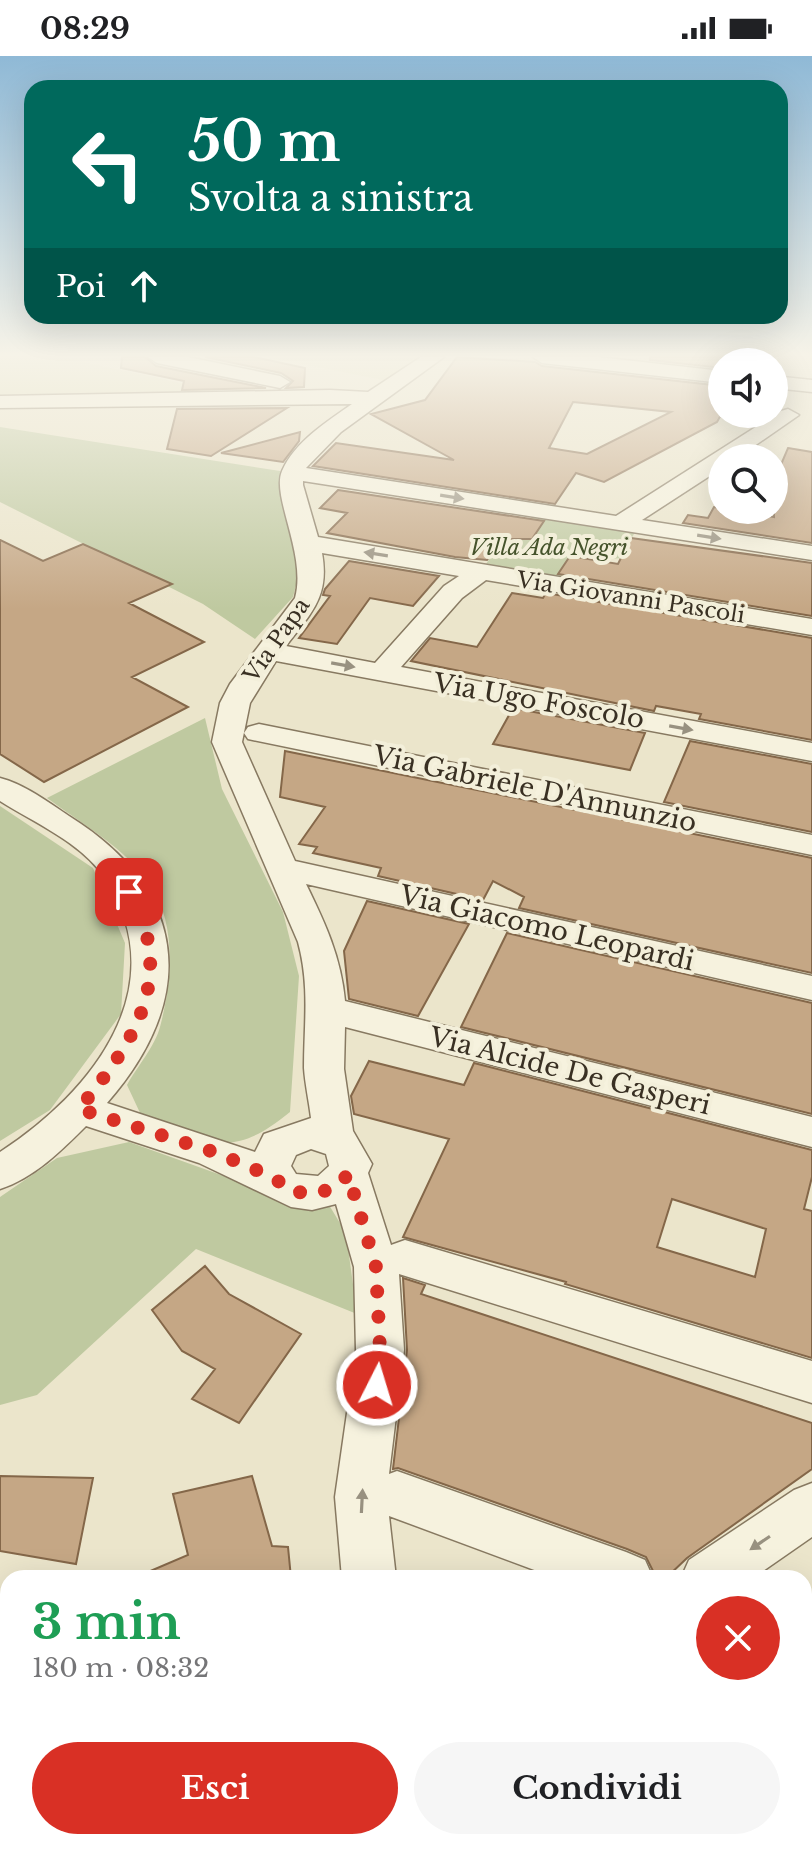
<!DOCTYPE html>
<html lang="it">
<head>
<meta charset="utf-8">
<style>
  :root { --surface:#fff; --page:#f6f6f6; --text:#202124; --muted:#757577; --accent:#d93025 }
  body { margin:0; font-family:"Libre Baskerville",serif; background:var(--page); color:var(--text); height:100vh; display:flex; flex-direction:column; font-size:30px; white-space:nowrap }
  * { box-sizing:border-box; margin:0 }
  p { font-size:26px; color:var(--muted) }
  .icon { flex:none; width:44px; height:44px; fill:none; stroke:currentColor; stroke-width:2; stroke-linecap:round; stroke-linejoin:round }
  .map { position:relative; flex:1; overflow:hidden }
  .panel { position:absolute; left:0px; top:1514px; width:812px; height:280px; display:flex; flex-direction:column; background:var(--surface); border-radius:24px 24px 0 0; box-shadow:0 8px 32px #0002 }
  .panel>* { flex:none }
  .banner { position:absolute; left:24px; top:24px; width:764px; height:244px; border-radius:24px; box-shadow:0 8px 32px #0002; background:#00695c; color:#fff; overflow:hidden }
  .fabs { position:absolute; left:708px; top:292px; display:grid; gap:16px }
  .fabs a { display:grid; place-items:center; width:80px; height:80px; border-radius:50%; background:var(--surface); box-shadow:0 8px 32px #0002; font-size:40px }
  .pin { position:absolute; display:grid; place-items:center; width:68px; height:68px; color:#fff; margin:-34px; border-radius:16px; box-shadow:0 4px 12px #0006 }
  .me { position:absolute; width:88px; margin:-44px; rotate:5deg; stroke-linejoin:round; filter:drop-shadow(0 0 6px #0008) }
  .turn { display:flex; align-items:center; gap:28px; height:168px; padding:0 32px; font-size:36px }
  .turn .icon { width:104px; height:104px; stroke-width:2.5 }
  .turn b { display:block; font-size:56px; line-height:68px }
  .then { display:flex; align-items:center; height:76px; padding:0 32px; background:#0003; gap:16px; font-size:30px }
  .round { display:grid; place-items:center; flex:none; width:84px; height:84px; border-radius:42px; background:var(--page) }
  .head { display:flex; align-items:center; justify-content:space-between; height:136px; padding:0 32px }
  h1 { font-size:48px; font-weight:700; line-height:60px; color:#1e9e55 }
  .cta { display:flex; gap:16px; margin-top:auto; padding:16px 32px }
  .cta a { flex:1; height:92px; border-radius:48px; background:var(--accent); color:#fff; font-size:32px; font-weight:700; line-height:92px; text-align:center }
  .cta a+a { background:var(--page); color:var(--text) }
  .status { display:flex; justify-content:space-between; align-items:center; height:56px; padding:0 40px; background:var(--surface); direction:ltr }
  .status svg { height:22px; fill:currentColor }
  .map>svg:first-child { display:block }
  .farmland { fill:#e0deb9 }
  .green { fill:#bfc9a0 }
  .building { fill:#c5a785; stroke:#846749; stroke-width:2; fill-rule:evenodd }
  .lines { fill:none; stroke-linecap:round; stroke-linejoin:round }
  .minor-casing { stroke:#877961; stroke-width:3 }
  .minor { fill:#f6f2de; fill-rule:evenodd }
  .oneway { fill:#989180 }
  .route { stroke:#d93025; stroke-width:14; stroke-dasharray:0 25.2 }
  .labels { text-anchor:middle; stroke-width:8; stroke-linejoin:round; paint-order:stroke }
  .far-park-label { font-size:22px; font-style:italic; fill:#45532b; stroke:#f3efda }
  .far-street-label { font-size:22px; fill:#393023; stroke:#f3efda }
  .street-label { font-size:26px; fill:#393023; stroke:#f3efda }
</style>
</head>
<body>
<div class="status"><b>08:29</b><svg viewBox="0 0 49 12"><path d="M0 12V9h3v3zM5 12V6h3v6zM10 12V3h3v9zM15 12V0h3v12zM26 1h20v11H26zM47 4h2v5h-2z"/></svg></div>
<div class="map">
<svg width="812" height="1794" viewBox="0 0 812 1794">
  <rect width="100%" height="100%" fill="#ebe5cb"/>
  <path class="farmland" d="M0 301H60L227 337 0 340Z
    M267 301H423L388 325Z"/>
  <path class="green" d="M0 371 280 415 302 506 293 541 255 583 203 548 0 446Z
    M535 458 635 476 621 502 591 505 579 527 484 511 498 490 511 491Z
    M205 662 222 733 283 856 299 920 290 1056C228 1107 209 1084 141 1059L127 1029C137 1011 155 990 160 971 172 926 177 868 150 828 125 792 82 768 47 742Z
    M0 750 93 812 125 887 121 958 50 1054 0 1085Z
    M129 1086 294 1145 329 1149 346 1177 357 1258 196 1193 37 1339 0 1349V1141L57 1102Z"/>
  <path class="building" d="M122 301H145L156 310 266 332 182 334 184 325 121 312Z
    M205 301H254L305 312 304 331 286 332 293 325 281 317Z
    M457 301 535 306 542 310 722 330V357L717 366 604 426 576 417 555 448 313 410 336 387 454 404 371 358 425 344ZM573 346 671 356 587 398 549 392Z
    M650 301H722V312L650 304Z
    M287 352 211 400 167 393 177 353Z
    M300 376 299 385 283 406 221 397Z
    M788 392 812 396V487L683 467 688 459 708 462 714 451 774 461V425Z
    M338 434 544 465 532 483H503L487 504 455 501 327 477 347 457 320 452Z
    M631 482 812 507V560L558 518 570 500 618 508Z
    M0 484 43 505 83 488 172 528 129 547 204 586 132 621 188 651 44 726 0 698Z
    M349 505 439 520 413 550 370 542 337 588 299 582 330 540 323 539 325 533Z
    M512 537 543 542 546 537 812 582V684L699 663 701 658 656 650 654 655 411 605 430 582 477 591Z
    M513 652 645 677 630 714 493 688Z
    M690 685 812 708V776L664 746Z
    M285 695 812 802V917L519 852 524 841 493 825 483 844 378 820 381 812 313 797 317 791 299 788 325 751 280 741Z
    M367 845 469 868 418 960 349 943 344 895Z
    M507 877 812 947V1058L461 971Z
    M369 1005 464 1029 474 1007 812 1094V1121L804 1153 812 1155V1302L565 1228 566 1226 403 1181 449 1083 354 1058 351 1040ZM672 1143 766 1173 755 1221 657 1191Z
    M205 1210 229 1238 301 1278 239 1367 192 1343 215 1313 182 1295 152 1254Z
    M403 1222 425 1229 421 1238 812 1367V1413L687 1502 667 1521 653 1515 646 1501 627 1493 398 1412 393 1413 407 1294Z
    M0 1420 93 1422 76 1508 0 1495Z
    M252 1420 272 1490 288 1491 291 1522H134L188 1499 173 1438Z"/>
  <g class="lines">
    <defs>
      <path id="minor" d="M148 301H188L280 320 290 326 280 332 157 307Z
        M421 301H444L341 376 306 412 616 460 781 355 788 353 799 359 737 402H722V412L642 464 812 490V504L303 425V429L318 481 812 563V579L486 524 462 542 401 611 812 687V705L276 605 250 647 242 686 295 805 812 920V944L306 828C325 867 341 901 345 945L812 1061V1091L345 971 344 1013 353 1075 372 1108 368 1117 391 1189 405 1184 812 1305V1347L399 1218 404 1294 389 1418 397 1415 626 1496 645 1504 653 1522H556L389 1460 396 1522H342L335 1441 356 1294 354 1211 336 1148 312 1154 291 1151 199 1107 86 1070C61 1095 34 1122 0 1133V1096C94 1035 176 930 104 821 82 787 33 766 0 745V722C24 728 48 746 69 760 189 835 199 942 107 1047L255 1096 264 1078 311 1062C309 1045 305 1028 304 1012 304 968 310 930 298 886L212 686 220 647 230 628 295 542C307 499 271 440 282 415 294 386 328 365 352 348L0 352V340L330 334 368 336ZM322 497 459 520 444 530 375 607 286 590C311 557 330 541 322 497ZM311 1093 326 1098 329 1110 318 1120 296 1118 291 1110 296 1099Z
        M533 301H598L722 315V327L542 307Z
        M774 320 812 324V336L774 332Z
        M259 668 812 779V799L248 683 244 677 248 671Z
        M812 1427V1481L753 1522H681L689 1504 794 1434Z
        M804 1557 812 1560V1616L804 1613Z
        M0 1595 8 1598V1654L0 1651Z
        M280 1786H347L350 1794H283Z
        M375 1786H483L486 1794H374Z"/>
    </defs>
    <use href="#minor" class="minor-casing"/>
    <use href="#minor" class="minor"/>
  </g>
  <defs><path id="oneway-solid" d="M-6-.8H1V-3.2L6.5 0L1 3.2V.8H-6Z" transform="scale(2)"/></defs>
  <g class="oneway">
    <use href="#oneway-solid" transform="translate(452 441) rotate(9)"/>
    <use href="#oneway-solid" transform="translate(709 481) rotate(9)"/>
    <use href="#oneway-solid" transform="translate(376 498) rotate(-171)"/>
    <use href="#oneway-solid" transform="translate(343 609) rotate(10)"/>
    <use href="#oneway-solid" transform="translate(681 672) rotate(10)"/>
    <use href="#oneway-solid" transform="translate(362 1445) rotate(-87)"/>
    <use href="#oneway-solid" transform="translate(760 1487) rotate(146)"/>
  </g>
  <linearGradient id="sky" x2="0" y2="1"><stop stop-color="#8fb9d6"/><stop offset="0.54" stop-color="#f6f3e8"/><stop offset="1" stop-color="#f6f3e8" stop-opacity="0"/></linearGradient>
  <rect width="812" height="553" fill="url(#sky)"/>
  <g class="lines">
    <path class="route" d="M129 836C178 921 134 986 79 1053L214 1096 273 1121 292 1136 320 1137 340 1128 348 1118 376 1211 380 1294 377 1329"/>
  </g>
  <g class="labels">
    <g class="far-park-label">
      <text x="549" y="499">Villa Ada Negri</text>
    </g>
    <g class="far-street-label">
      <text transform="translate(631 541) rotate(9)" y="8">Via Giovanni Pascoli</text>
      <text transform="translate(276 584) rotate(-55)" y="8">Via Papa</text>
    </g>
    <g class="street-label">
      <text transform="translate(539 645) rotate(10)" y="9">Via Ugo Foscolo</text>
      <text transform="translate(535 733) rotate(12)" y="9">Via Gabriele D'Annunzio</text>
      <text transform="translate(547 872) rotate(13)" y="9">Via Giacomo Leopardi</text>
      <text transform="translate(570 1015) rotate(14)" y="9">Via Alcide De Gasperi</text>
    </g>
  </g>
</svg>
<div class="fabs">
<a><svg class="icon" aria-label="sound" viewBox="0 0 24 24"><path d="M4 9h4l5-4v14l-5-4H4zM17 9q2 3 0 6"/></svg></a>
<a><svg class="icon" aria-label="search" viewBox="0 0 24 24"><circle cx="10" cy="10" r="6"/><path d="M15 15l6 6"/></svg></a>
</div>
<div class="pin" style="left:129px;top:836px;background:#d93025"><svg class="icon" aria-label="arrive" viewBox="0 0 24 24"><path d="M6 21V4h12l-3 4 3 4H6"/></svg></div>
<svg class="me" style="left:377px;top:1329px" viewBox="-20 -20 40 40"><circle r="17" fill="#d93025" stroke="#fff" stroke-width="3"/><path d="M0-11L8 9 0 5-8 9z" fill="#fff"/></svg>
<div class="banner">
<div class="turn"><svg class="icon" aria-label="left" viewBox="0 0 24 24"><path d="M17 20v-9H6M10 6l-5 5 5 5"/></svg><div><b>50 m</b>Svolta a sinistra</div></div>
<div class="then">Poi<svg class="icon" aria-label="ahead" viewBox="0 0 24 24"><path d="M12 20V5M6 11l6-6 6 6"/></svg></div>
</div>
<section class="panel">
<div class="head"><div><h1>3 min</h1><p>180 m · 08:32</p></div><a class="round" style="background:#d93025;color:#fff"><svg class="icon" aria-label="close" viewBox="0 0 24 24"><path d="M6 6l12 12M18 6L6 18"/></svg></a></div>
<div class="cta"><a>Esci</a><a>Condividi</a></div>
</section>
</div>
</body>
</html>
